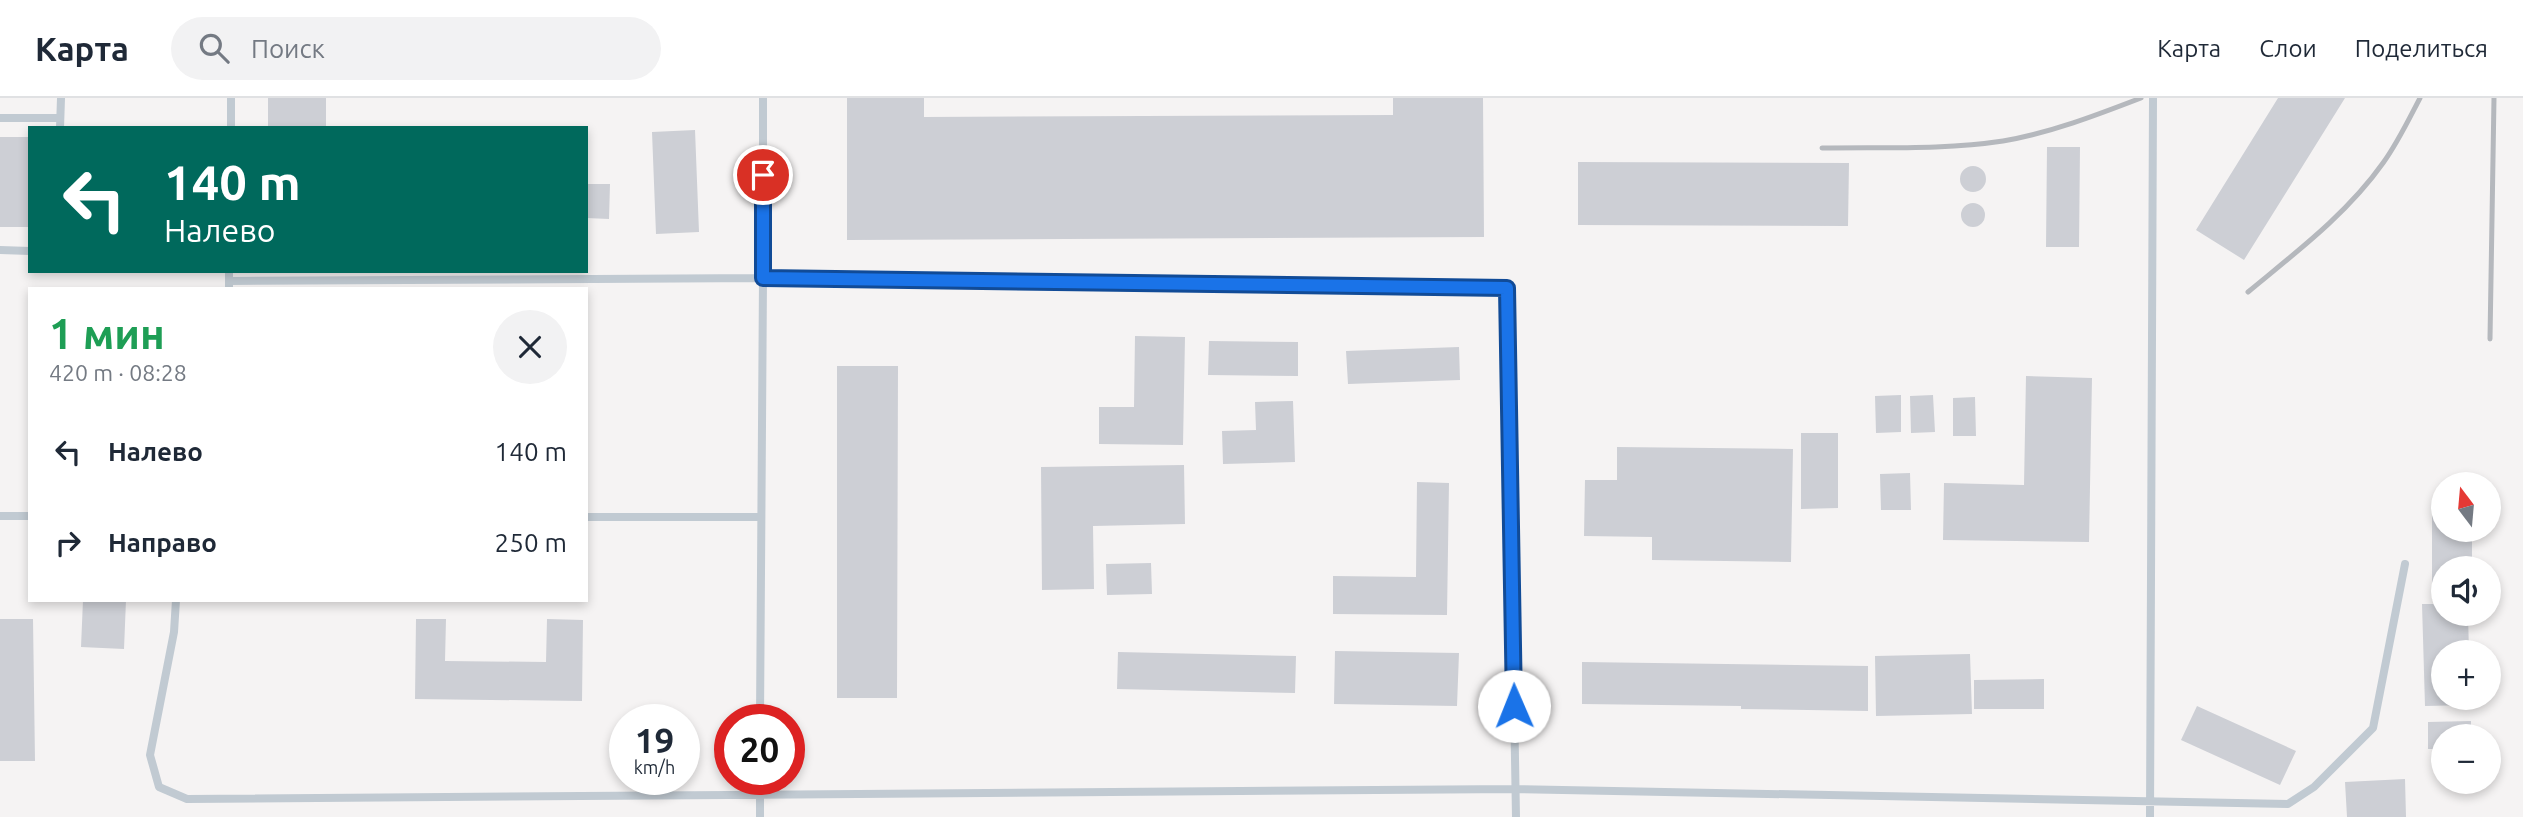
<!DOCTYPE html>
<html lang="ru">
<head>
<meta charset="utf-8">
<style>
  :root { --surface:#fff; --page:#f2f2f3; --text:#1f2937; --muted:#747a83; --line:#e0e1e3 }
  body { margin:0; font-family:Ubuntu,sans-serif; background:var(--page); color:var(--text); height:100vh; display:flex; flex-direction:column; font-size:26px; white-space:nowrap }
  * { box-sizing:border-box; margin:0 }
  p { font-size:23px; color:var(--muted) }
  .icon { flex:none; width:38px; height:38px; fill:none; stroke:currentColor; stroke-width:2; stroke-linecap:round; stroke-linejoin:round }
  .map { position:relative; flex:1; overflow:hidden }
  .panel { position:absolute; left:28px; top:189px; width:560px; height:315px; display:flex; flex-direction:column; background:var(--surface); border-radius:0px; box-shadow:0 4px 10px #0003 }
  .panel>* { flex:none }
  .banner { position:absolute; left:28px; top:28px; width:560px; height:147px; border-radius:0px; box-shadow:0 4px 10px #0003; background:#00695c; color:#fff; overflow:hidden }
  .needle { width:46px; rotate:344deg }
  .fabs { position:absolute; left:2431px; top:374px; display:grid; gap:14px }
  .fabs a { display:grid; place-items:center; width:70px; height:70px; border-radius:50%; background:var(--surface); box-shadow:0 4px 10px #0003; font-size:35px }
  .speed { position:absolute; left:609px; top:606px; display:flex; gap:14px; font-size:35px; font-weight:700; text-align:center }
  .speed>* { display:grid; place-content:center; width:91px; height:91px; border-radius:50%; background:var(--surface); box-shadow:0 4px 10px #0003; line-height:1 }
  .speed small { font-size:18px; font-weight:400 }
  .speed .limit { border:10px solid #d22; background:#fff; color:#111 }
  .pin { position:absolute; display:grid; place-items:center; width:60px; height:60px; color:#fff; margin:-30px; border:4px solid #fff; border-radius:50%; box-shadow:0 2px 7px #0007 }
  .me { position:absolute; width:77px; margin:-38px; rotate:359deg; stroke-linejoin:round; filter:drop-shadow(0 0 5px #0008) }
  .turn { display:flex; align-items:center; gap:24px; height:147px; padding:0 21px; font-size:32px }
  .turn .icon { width:91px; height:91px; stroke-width:2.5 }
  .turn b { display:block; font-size:49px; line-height:60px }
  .round { display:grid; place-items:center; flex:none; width:74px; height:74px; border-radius:37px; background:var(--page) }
  .head { display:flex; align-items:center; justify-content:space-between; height:119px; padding:0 21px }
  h1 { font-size:42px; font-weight:700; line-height:52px; color:#1e9e55 }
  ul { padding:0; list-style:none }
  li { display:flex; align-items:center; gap:21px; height:91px; padding:0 21px }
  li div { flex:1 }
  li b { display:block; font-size:26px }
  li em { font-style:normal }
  header { display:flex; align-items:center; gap:42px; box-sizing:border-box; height:98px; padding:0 35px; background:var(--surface); border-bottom:2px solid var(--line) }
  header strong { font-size:33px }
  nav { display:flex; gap:38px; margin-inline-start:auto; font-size:24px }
  .search { width:490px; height:63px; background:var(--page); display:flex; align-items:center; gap:18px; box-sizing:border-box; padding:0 24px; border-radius:38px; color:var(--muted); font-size:26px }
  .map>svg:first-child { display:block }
  .building { fill:#cdcfd5 }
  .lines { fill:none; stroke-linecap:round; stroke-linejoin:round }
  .service { stroke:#c1cad2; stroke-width:8 }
  .rail { stroke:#b5b8bd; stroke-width:5 }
  .route-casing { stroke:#114b97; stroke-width:18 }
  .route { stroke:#1a73e8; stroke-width:12 }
</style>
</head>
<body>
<header>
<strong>Карта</strong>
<div class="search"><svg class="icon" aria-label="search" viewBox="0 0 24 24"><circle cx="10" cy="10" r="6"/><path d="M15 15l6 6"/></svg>Поиск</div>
<nav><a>Карта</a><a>Слои</a><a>Поделиться</a></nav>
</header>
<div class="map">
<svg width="2523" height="719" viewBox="0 0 2523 719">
  <rect width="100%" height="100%" fill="#f5f3f3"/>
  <path class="building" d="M268 0H326V30H268Z
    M847 0H924V19L1393 17V0H1483L1484 139 847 142Z
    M2278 0H2345L2244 162 2196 132Z
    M695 32 699 134 656 136 652 34Z
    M0 39H30V129H0Z
    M2047 49H2080L2079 149H2046Z
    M1578 64 1849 65 1848 128 1578 127Z
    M1960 81a13 13 0 1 1 26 0a13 13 0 1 1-26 0Z
    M586 86H610L609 121 586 120Z
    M1961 117a12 12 0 1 1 24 0a12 12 0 1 1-24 0Z
    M1135 238 1185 239 1183 347 1099 346V309H1134Z
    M1209 243 1298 244V278L1208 277Z
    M1459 249 1460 282 1348 286 1346 253Z
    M837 268H898L897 600H837Z
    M2026 278 2092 280 2089 444 1943 442 1944 385 2024 387Z
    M1901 297V334L1876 335 1875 298Z
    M1933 297 1935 334 1911 335 1910 298Z
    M1975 299 1976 338H1953V300Z
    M1293 303 1295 364 1223 366 1222 333 1256 332 1255 304Z
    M1801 335H1838V410L1801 411Z
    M1617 349 1793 351 1791 464 1652 462V439L1584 438 1585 382H1617Z
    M1184 367 1185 426 1093 428 1094 491 1042 492 1041 369Z
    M1910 375 1911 412H1881L1880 376Z
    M1417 384 1449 385 1447 517 1333 516V478L1416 479Z
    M2432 414H2443V432H2472V471H2443V502H2432Z
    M1151 465 1152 496 1107 497 1106 466Z
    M83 502H126L124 551 81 549Z
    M2422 506H2443V516H2468L2469 555H2443V600H2470V607L2425 608Z
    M0 521H33L35 663H0Z
    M416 521H446L445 563 546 564 547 521 583 522 582 603 415 601Z
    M1335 553 1459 555 1457 608 1334 606Z
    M1118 554 1296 558 1295 595 1117 591Z
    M1970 556 1972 616 1876 618 1875 558Z
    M1582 564 1868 568V613L1741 611V608L1582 606Z
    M2044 581V611H1974V582Z
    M2197 608 2296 653 2280 687 2181 642Z
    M2471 623V639H2443V651H2428V624Z
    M2405 681 2406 719H2347L2345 684Z"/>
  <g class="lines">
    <path class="service" d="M763 0V180L1507 190 1516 719
      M0 20H60
      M60 30 61 0
      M231 30V0
      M0 152 30 153
      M229 183 763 180 760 621
      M229 191V173
      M0 418H30
      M586 419H761
      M176 502 174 534 150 657 159 689 187 701 1516 691 2288 706 2314 689 2373 630 2405 466
      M760 681V719
      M2150 719 2153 0"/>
    <path class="rail" d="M1822 50C1882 49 1944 52 2003 43 2050 35 2097 17 2141 0
      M2248 194C2295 155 2347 116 2383 65 2397 46 2409 21 2420 0
      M2490 241 2494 0"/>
  </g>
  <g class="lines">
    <defs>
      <path id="route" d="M763 77V180L1507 190 1514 608"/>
    </defs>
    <use href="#route" class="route-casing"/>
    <use href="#route" class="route"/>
  </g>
</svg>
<div class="fabs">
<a><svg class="needle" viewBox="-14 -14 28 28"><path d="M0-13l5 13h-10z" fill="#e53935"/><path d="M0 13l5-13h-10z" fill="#747a83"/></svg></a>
<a><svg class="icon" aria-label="sound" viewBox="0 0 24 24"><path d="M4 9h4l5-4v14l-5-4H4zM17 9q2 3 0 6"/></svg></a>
<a>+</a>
<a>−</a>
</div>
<div class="speed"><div>19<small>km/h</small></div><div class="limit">20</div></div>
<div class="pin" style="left:763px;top:77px;background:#d93025"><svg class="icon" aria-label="arrive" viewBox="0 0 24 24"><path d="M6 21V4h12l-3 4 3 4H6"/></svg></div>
<svg class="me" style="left:1514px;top:608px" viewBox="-20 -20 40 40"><circle r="19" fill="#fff"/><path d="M0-13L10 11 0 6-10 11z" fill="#1a73e8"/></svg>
<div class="banner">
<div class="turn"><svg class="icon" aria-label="left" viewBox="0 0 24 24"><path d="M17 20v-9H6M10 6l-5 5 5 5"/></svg><div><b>140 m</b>Налево</div></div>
</div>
<section class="panel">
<div class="head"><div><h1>1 мин</h1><p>420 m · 08:28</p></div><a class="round"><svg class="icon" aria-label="close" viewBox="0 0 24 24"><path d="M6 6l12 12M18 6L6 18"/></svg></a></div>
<ul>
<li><svg class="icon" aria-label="left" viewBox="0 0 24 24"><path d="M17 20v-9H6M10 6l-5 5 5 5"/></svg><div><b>Налево</b></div><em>140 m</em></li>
<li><svg class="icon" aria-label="right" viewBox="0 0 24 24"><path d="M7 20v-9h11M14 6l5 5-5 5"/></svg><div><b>Направо</b></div><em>250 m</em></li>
</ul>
</section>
</div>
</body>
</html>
